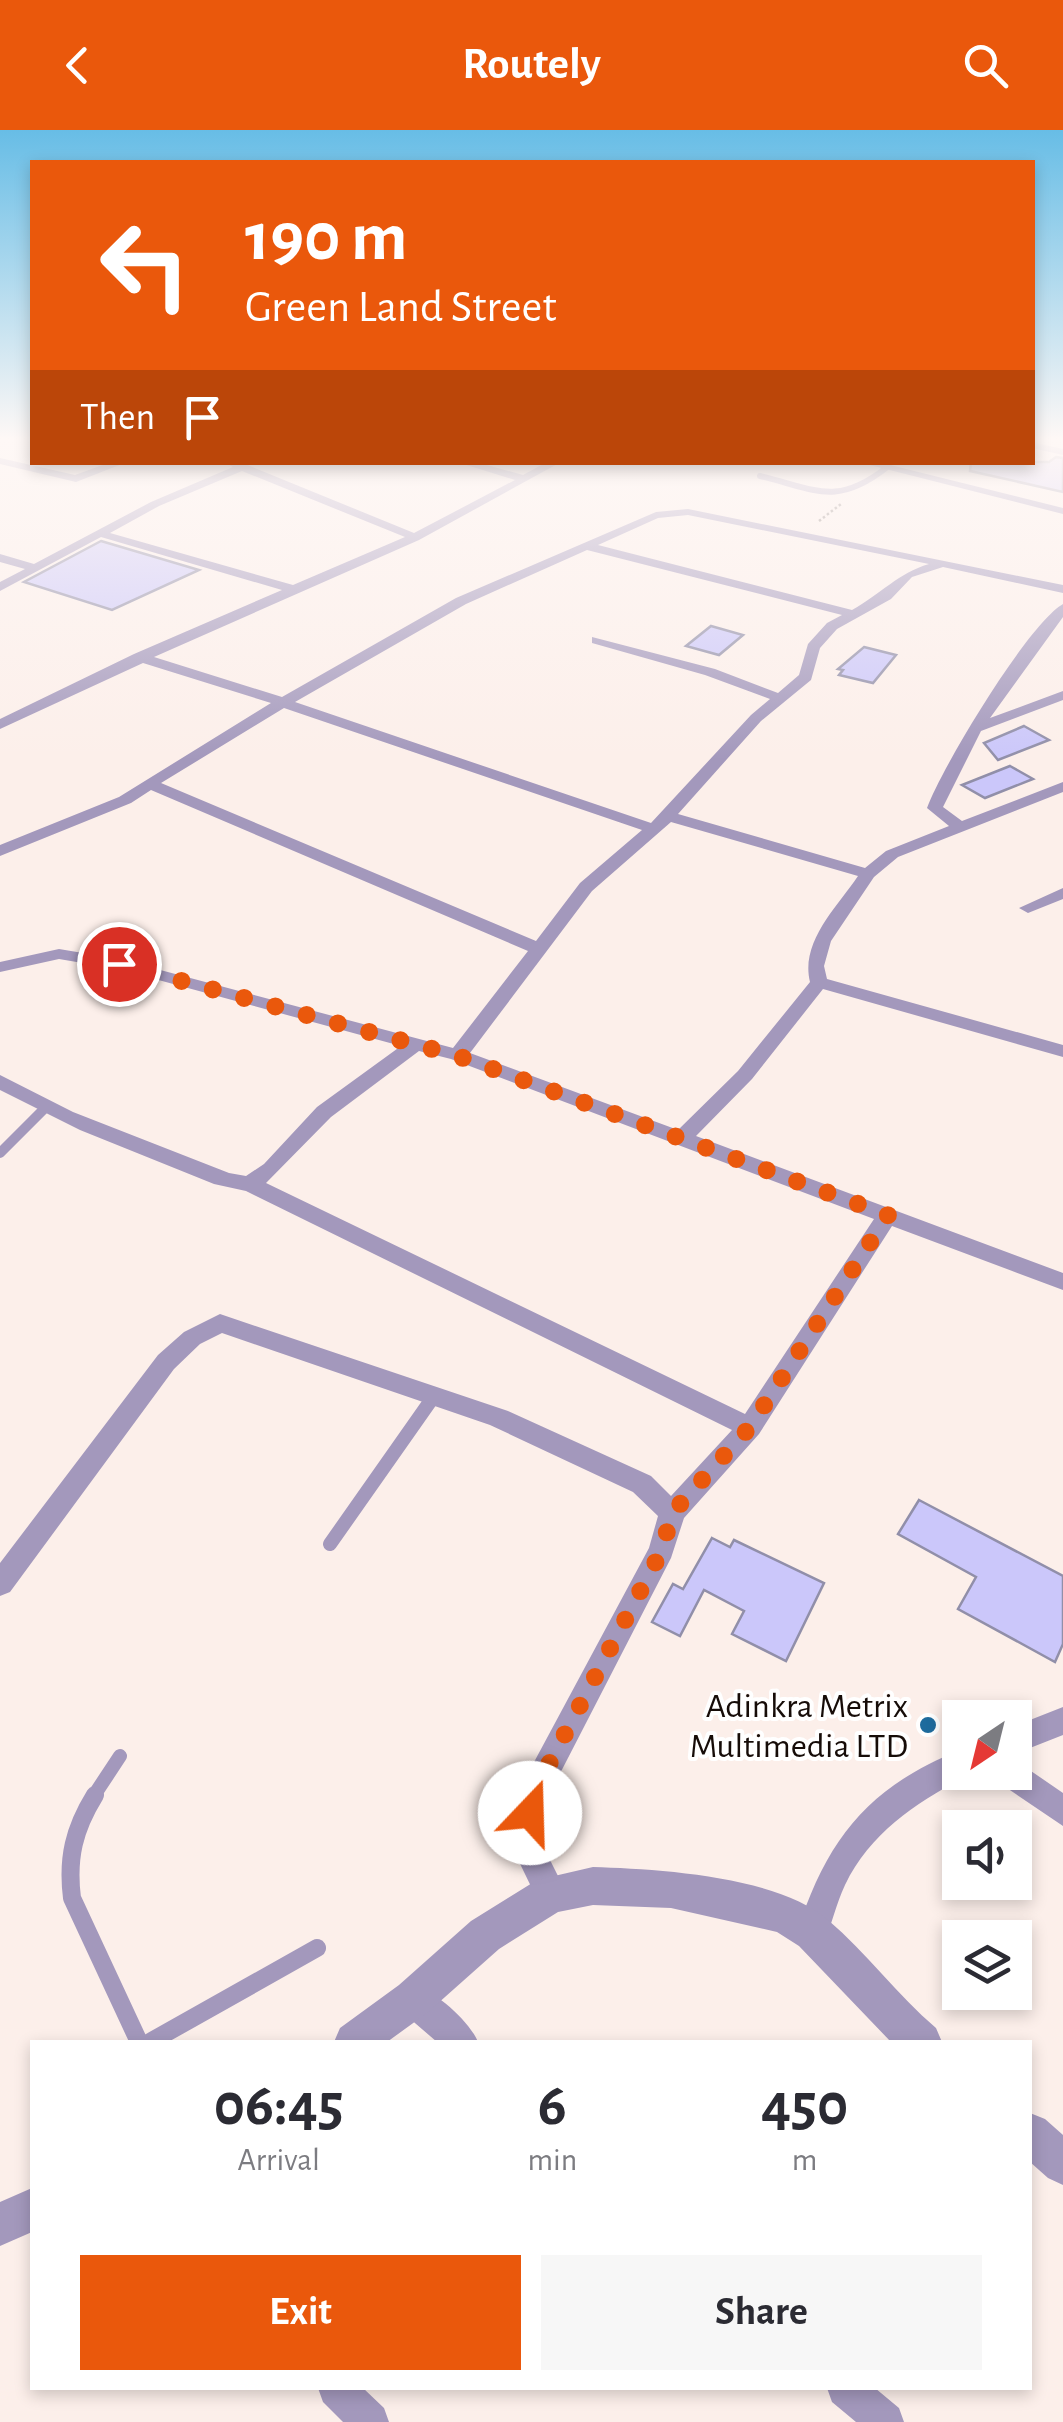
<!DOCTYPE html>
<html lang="en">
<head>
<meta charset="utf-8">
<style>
  :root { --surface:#fff; --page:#f7f7f7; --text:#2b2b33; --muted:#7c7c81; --accent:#ea580c }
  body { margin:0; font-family:"Alegreya Sans",sans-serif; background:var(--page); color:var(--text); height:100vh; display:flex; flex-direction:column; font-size:38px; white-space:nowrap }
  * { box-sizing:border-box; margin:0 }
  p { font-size:32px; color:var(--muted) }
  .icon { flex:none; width:55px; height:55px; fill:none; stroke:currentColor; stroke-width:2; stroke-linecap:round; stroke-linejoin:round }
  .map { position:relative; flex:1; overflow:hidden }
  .details { position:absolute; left:30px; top:1910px; width:1002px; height:350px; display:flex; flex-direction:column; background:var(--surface); border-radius:0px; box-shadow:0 5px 15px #0003 }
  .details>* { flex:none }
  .top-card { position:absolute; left:30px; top:30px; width:1005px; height:305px; border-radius:0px; box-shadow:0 5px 15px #0003; background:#ea580c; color:#fff; overflow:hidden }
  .needle { width:65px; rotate:215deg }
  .fabs { position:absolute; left:942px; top:1570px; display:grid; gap:20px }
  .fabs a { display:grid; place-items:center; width:90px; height:90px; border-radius:0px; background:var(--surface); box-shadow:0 5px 15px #0003; font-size:50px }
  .pin { position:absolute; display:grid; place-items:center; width:85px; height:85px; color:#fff; margin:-42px; border:5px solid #fff; border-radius:50%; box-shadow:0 2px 10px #0007 }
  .me { position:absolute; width:110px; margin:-55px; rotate:21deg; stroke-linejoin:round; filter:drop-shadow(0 0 8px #0008) }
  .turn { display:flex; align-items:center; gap:35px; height:210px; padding:0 50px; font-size:45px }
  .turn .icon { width:130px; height:130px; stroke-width:2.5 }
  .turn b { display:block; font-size:70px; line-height:85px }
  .then { display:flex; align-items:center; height:95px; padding:0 50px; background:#0003; gap:20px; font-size:38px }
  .eta { display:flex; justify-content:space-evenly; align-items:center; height:170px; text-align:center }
  .eta b { font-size:60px; font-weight:700; line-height:70px }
  .action { display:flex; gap:20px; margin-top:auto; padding:20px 50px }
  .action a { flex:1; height:115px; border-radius:0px; background:var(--accent); color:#fff; font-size:40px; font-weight:700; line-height:115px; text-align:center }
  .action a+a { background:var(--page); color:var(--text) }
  header { display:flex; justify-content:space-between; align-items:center; height:130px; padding:0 50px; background:var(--accent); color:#fff; font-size:45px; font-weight:700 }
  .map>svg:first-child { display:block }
  .building { fill:#cbc7fa; stroke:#918fa9; stroke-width:2.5 }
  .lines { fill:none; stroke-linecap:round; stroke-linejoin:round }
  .path { stroke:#837873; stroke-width:2.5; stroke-dasharray:2.5 2.5; stroke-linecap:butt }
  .service-far3 { stroke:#a398bc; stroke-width:6 }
  .service-far2 { stroke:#a398bc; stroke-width:10 }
  .service-far1 { stroke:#a398bc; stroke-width:14 }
  .service { stroke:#a398bc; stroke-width:18 }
  .minor { fill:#a398bc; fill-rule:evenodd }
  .tertiary { fill:#a398bc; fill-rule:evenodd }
  .route { stroke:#ea580c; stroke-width:18; stroke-dasharray:0 32.4 }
  .poi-dot { fill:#1e6b9d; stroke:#fff; stroke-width:4 }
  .labels { text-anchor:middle; stroke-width:8; stroke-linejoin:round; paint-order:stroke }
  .near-poi-label { font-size:35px; fill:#160c08; stroke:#fff; text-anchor:end }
</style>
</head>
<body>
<header><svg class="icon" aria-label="back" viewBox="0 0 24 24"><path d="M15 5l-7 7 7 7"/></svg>Routely<svg class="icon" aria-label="search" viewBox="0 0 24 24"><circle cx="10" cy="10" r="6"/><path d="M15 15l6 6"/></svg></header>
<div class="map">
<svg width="1063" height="2292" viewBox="0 0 1063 2292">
  <rect width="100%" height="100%" fill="#fcefea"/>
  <path class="building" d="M1056 327 1063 328V362L970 341 971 332H1049Z
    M101 411 199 440 112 480 24 452Z
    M711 496 743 505 719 525 686 516Z
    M864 517 896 525 873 553 839 545 843 540 838 539Z
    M1024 596 1049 610 998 630 984 613Z
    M1010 636 1033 649 985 668 962 655Z
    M919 1370 1063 1446V1514L1055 1532 958 1479 976 1447 898 1404Z
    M712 1408 730 1417 734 1410 824 1453 786 1531 732 1504 744 1481 704 1460 680 1506 652 1492 673 1454 683 1459Z"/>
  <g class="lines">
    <path class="path" d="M819 391 841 374"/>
    <path class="service-far3" d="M760 346C815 359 836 377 886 338"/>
    <path class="service-far2" d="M0 1023 44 979"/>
    <path class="service-far1" d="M330 1414 434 1266
      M93 1667 120 1626"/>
    <path class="service" d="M95 1665C74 1699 67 1728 72 1768L139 1912
      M150 1912 317 1818"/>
    <path class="minor" d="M1032 312 1063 319V325L1032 318Z
      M0 328 75 345 111 332H127L76 352 0 334Z
      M224 332H240L414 403 515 350 457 332H476L523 345 547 332H561L419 410 154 527 282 567 456 468 656 382 688 379 1063 455V463L943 437 912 447 891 469 837 499 820 518 811 550 761 591 678 684 865 738 886 721 949 696 927 678C942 637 1028 494 1063 474V487L990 588 1063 561V570L981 601 943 677 962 691 1063 652V662L898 727 874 747 831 811 824 836 827 849 1063 915V927L823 859 752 949 696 1006 1063 1143V1160L892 1096 759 1304 684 1388 671 1428 551 1661 539 1708 567 1764 562 1775 551 1780 540 1775 508 1709 526 1647 649 1418 658 1386 633 1362 490 1295 222 1203 200 1214 174 1239 10 1462 0 1466V1433L158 1225 184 1202 220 1184 508 1281 651 1346 671 1366 732 1300 246 1061 214 1054 80 1000 0 960V945L73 982 229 1043 246 1046 264 1034 317 977 401 916 118 839 59 829 0 842V832L59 819 119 829 453 918 528 821 151 660 131 673 0 726V715L119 667 271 573 143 533 0 599V589L134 524 282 460 101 407 0 461V452L25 439 0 432V424L34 434 151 372 233 337ZM242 341 405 407 293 455 110 403 159 376ZM688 385 929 434C898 443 881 464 852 480L598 415 658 388ZM587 420 842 485 827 493 808 514 799 545 778 563 715 539 592 507V513L705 545 770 569 751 585 651 693 295 572 466 474ZM284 578 642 700 580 753 536 811 161 653ZM671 692 858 746C837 777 800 812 810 852L738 941 678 1000 470 923 592 761ZM419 921 451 929 874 1089 745 1284 266 1053 331 987Z
      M858 332H878L1063 378V384Z
      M1063 758V769L1028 783 1019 778Z
      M1063 1577V1605L1015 1624V1596Z
      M960 1620V1642L970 1644C919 1671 871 1701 845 1755 836 1774 832 1794 824 1813L813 1818 802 1813 797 1802C827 1709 868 1657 960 1620Z
      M1015 1630 1063 1663V1696L998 1652 993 1642H1015Z
      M413 1853C435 1862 469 1890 478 1912H437L401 1881 397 1869 401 1857Z
      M318 2258H363L384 2278 389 2292H343L323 2272Z
      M827 2258H875L899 2278 904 2292H856L832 2272Z"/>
    <path class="tertiary" d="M593 1737C658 1739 778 1746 828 1790 867 1823 897 1865 936 1898L942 1912H891L799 1816 777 1802 671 1778 593 1775 558 1782 499 1819 427 1883 387 1912H334L340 1898 399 1855 471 1791 537 1750Z
      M1030 1983 1045 1989 1063 2005V2055L1048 2048 1030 2032Z
      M32 2058V2102L0 2116V2072Z"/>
  </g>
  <linearGradient id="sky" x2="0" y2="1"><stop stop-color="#67bde6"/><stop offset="0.49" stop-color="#fef8f6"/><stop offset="1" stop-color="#fef8f6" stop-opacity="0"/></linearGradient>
  <rect width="1063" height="630" fill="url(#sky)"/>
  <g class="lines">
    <path class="route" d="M119 834 458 926 888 1085 750 1297 672 1383 662 1420 537 1657 530 1683"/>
  </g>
  <circle class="poi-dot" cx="928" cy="1595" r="10"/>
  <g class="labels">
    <g class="near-poi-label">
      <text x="908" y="1587">Adinkra Metrix<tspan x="908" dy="40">Multimedia LTD</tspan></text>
    </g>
  </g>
</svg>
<div class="fabs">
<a><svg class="needle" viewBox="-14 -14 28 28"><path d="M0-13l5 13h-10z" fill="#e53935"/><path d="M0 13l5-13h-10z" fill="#7c7c81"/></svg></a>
<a><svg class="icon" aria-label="sound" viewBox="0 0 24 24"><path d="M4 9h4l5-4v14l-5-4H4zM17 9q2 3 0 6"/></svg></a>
<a><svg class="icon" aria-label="layers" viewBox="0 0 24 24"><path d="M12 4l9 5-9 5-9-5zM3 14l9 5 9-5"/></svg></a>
</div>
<div class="pin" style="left:119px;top:834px;background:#d93025"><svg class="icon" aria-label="arrive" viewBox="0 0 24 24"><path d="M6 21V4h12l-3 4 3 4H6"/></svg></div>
<svg class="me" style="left:530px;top:1683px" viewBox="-20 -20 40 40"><circle r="19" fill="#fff"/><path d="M0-13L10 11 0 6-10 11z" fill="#ea580c"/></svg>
<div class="top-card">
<div class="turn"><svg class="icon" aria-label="left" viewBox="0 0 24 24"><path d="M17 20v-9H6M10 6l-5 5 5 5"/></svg><div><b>190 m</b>Green Land Street</div></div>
<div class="then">Then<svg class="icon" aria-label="arrive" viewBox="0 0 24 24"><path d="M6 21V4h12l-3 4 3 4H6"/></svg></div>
</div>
<section class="details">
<div class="eta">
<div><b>06:45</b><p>Arrival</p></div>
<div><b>6</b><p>min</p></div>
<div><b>450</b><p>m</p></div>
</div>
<div class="action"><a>Exit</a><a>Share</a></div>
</section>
</div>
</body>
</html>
